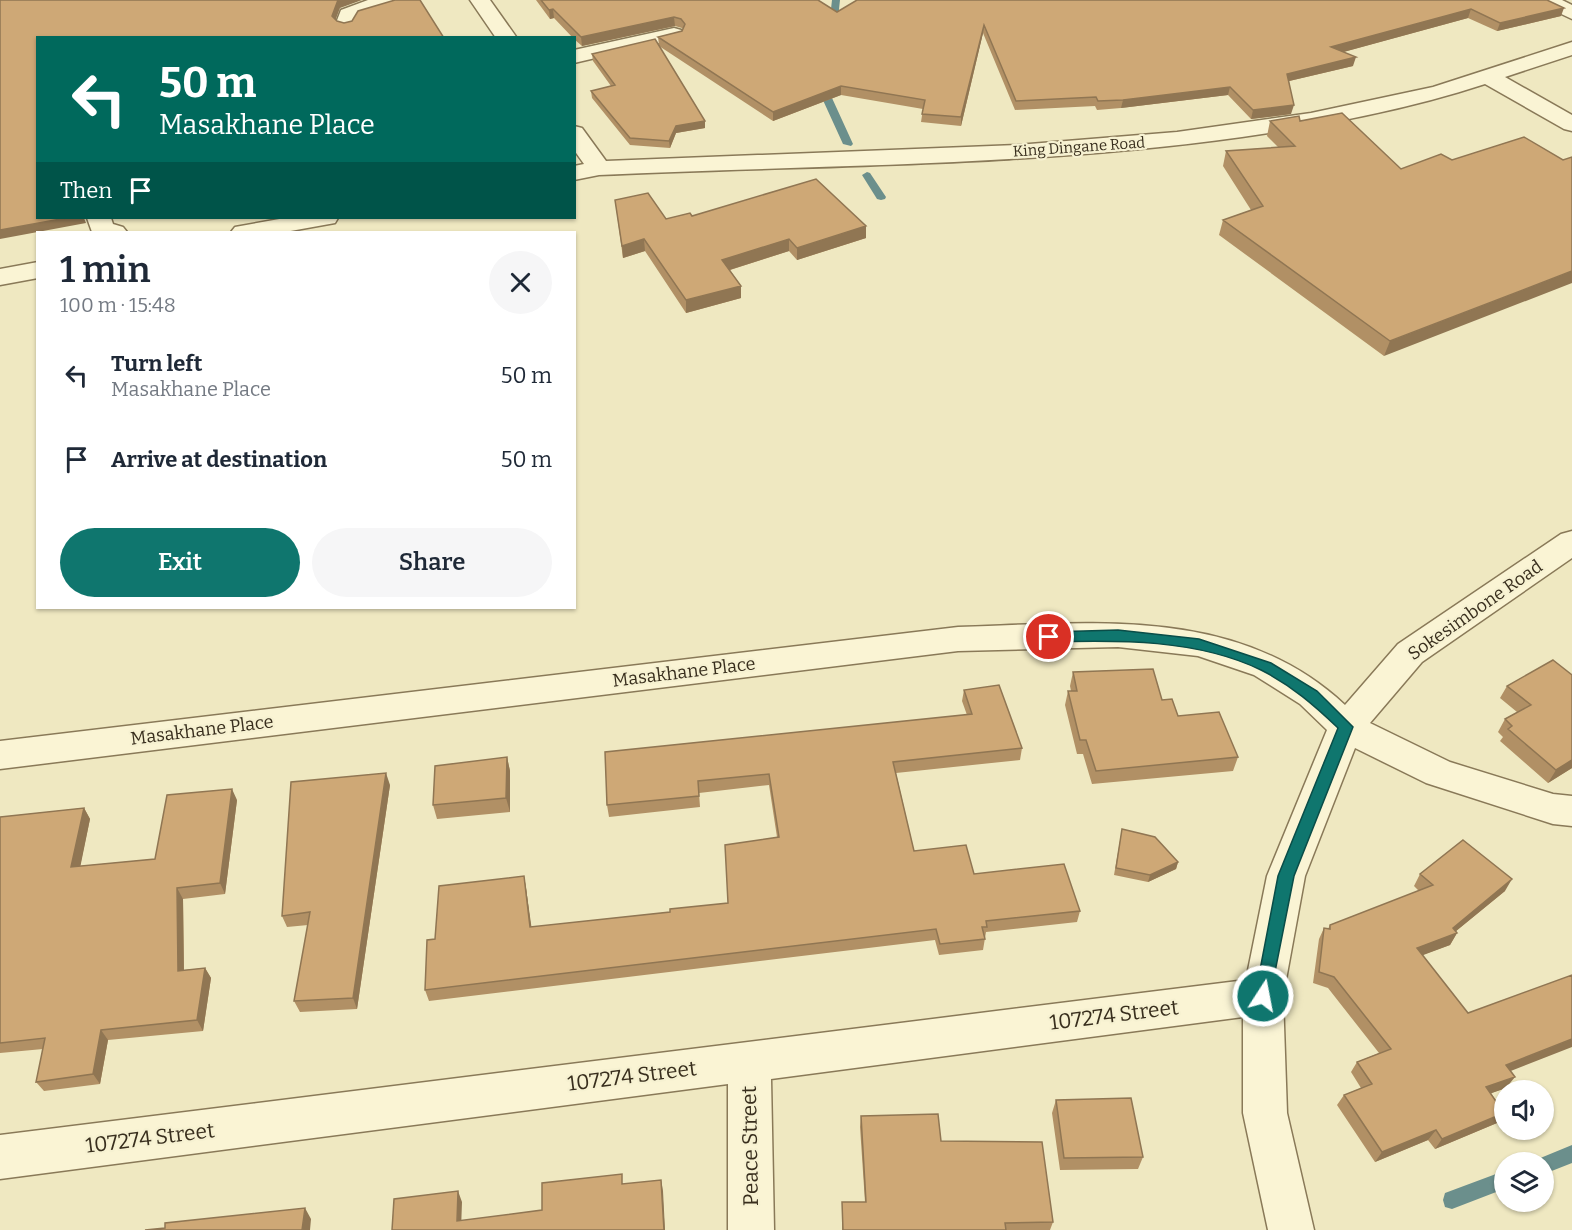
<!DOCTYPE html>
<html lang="en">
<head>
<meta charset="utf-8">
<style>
  :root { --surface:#fff; --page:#f6f6f7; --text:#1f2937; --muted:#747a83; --accent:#0f766e }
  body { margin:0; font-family:Bitter,serif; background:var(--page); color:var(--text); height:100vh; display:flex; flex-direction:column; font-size:22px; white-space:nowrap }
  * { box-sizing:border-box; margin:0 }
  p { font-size:20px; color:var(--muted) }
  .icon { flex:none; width:33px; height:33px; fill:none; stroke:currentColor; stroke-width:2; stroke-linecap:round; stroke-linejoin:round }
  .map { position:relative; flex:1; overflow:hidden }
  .panel { position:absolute; left:36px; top:231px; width:540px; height:378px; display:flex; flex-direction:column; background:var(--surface); border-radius:0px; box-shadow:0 2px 4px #0004 }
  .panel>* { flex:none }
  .top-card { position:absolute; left:36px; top:36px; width:540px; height:183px; border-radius:0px; box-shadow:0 2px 4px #0004; background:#00695c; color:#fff; overflow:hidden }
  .tools { position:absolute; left:1494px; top:1080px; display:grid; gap:12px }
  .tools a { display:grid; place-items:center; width:60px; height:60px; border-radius:50%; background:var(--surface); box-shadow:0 2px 4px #0004; font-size:30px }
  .pin { position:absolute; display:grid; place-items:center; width:51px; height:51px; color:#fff; margin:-26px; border:3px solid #fff; border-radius:50%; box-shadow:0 2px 6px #0007 }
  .me { position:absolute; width:66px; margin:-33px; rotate:11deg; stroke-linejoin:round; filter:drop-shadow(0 0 4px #0008) }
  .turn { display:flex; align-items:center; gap:21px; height:126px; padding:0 24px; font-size:27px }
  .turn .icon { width:78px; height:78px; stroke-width:2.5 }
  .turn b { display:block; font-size:42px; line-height:51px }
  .then { display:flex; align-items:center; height:57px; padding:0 24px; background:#0003; gap:12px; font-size:22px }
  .round { display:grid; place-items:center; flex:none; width:63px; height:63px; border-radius:32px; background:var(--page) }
  .head { display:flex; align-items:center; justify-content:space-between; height:102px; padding:0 24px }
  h1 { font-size:36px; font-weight:600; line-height:45px }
  .action { display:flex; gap:12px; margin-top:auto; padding:12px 24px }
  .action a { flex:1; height:69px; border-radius:36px; background:var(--accent); color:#fff; font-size:24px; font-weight:600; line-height:69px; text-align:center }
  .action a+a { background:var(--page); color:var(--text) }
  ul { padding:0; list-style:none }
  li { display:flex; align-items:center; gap:18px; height:84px; padding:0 24px }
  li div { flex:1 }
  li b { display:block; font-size:22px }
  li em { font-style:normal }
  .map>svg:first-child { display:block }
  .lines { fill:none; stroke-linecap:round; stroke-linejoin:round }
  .stream { fill:#6b8f8c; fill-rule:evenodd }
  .minor-casing { stroke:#897958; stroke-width:3 }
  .minor { fill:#faf4d4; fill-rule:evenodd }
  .wall { fill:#b19065 }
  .shaded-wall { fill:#907653 }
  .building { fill:#cea876; stroke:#907653; stroke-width:1.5 }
  .route { fill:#0f766e; stroke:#0a4d48; stroke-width:1.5 }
  .labels { text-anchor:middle; stroke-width:4.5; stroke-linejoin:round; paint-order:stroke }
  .far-street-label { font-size:15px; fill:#382e1d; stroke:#f6f1d1 }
  .street-label { font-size:18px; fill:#382e1d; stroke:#f6f1d1 }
  .near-street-label { font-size:21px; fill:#382e1d; stroke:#f6f1d1 }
</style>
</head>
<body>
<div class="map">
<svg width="1572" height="1230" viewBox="0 0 1572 1230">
  <rect width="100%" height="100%" fill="#efe8c1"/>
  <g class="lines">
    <path class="stream" d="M832 0H840L837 27 833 30 829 27Z
      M825 80 832 82V98L853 144 851 146 843 144 822 98Z
      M867 172 870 173 886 197 885 199 881 200 877 199 862 175Z
      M1572 1145V1163L1544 1174V1162H1536L1538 1159Z
      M1504 1171V1189L1452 1209 1445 1207 1443 1200 1445 1193Z"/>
    <defs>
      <path id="minor" d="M368 0H405L402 4 367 13 358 17 353 27 346 29 339 27 336 23 341 10Z
        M470 0H490L517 38H496Z
        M1537 0H1562L1572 5V19L1540 4Z
        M674 28 681 30 684 34 681 38 574 63V50Z
        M1572 42V55L1505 77 1572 115V131L1564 129 1485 84C1406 110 1324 125 1242 137 1029 167 813 165 599 175L574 180V166L584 164 574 150V126L582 128 606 161 1017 145 1177 132 1311 113 1433 87Z
        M87 218H111L113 224 123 227 127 232H92Z
        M285 218H338L335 223 285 232H231L235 227Z
        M38 262V278L0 285V269Z
        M1572 531V558L1422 662 1370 723 1450 762 1553 794 1572 796V826L1553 824 1426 783 1355 748 1305 876 1283 996 1287 1113 1314 1230H1268L1243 1113V1017L771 1079 774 1230H728V1084L0 1179V1135L1246 980 1267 876 1327 730 1300 704 1254 675 1198 656 1118 647 958 651 0 769V741L958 627C1093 623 1238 605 1345 705L1398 644 1561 534Z"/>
    </defs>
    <use href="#minor" class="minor-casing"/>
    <use href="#minor" class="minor"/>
  </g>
  <path class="wall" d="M536 0H818L837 12 1547 0 1561 16 1497 31 1468 18 1343 52 1353 66 1289 81 1291 114 1251 119 1228 95 1121 108 1097 110 1095 106 1015 110 983 33 961 126 921 122 923 109 841 95 773 121 659 46 705 128 676 133 670 148 630 145 592 98 591 91 611 86 593 61 592 54 659 45 658 37 682 31 683 29 682 28 675 26 582 46 574 39V38H573L554 18 550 19Z
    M1270 121H1300L1401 169 1452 160 1524 137 1384 356 1219 235 1223 220 1251 210 1223 166 1226 151 1278 147 1267 136Z
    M615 200 666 219 692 216 866 226V238L797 260 789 251 730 270 741 286V298L686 313 645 251 623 258Z
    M1073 672 1162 700 1178 716 1238 757 1233 771 1092 784 1083 754H1077L1065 705 1068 691H1071L1070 686Z
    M1572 675V768L1548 783 1500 741 1503 737 1498 732 1505 719 1517 712 1500 698 1507 686Z
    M964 690 1022 748 1020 760 896 773 914 851 974 874 1080 911 1077 922 986 932 983 950 939 955 935 940 429 1001 425 990 435 939 524 876 526 888 531 927 670 912 728 903 777 837 769 785 699 793 700 807 609 817 607 805 605 752 967 715 962 701Z
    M507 757 510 771V812L437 819 433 805Z
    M390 785 357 1009 300 1012 294 1001 308 925 287 927 282 916Z
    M237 800 225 894 183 899 184 970 205 968 211 978 203 1031 108 1040 100 1084 44 1091 36 1082 43 1049 0 1053V817L84 808 90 819 80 866 155 859Z
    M1122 829 1178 862 1176 869 1148 882 1114 875Z
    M1420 874 1505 891 1456 931 1457 933 1450 945 1422 955 1510 1071 1506 1088 1491 1093 1504 1112V1114L1497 1123 1435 1149 1428 1140 1375 1162 1337 1105 1344 1095 1361 1088 1351 1072 1357 1062 1379 1053 1328 988 1313 983 1319 939 1324 928 1328 929 1330 925 1419 891 1414 886Z
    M1056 1100 1143 1157 1138 1169 1060 1170 1052 1113Z
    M861 1116 941 1141 1053 1222 1050 1230H842V1202H865L860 1127Z"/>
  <path class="shaded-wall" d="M338 0H362L340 8 334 24 332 16Z
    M1564 8 1561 16 1497 31 1500 23Z
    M553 9 554 18 550 19 549 10Z
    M1471 9 1468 18 1329 56 1331 47Z
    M674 17 675 26 582 46 581 37Z
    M984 25 983 33 961 126V117Z
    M1356 57 1353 66 1285 82 1287 74Z
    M841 86V95L773 121V112Z
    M1230 87 1228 95 1121 108 1123 100Z
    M1294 105 1291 114 1251 119 1253 110Z
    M705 121V128L676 133 670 148 669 141 676 126Z
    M66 218H84L86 223 0 239V230Z
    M866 226V238L797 260V248Z
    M644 239 645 251 623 258 622 246Z
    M789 239V251L723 272 722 260Z
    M1572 271V283L1384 356 1390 341Z
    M741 286V298L686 313V300Z
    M507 757 510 771V812L506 798Z
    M1572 760V768L1548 783 1556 770Z
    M386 773 390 785 357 1009 353 998Z
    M232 789 237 800 225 894 220 883Z
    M84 808 90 819 78 878 71 867Z
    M1178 862 1176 869 1148 882 1150 875Z
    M524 876 526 888 533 938 530 927Z
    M1512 879 1505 891 1450 936 1457 933 1450 945 1410 960 1417 948 1453 928Z
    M177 888 183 899 184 981 178 971Z
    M205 968 211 978 203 1031 197 1020Z
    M101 1030 108 1040 100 1084 93 1074Z
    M1572 1039V1047L1498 1076 1506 1065Z
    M1515 1077 1506 1088 1478 1098 1486 1087Z
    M1504 1113 1497 1123 1435 1149 1442 1139Z
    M1436 1130 1428 1140 1375 1162 1382 1152Z
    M661 1180 663 1191 665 1230H664Z
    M458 1191 462 1202 461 1230 457 1221Z
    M305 1208 311 1219 310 1230H302Z"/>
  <path class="building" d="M0 0H338L332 16 337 21 344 23 352 21 358 11 395 0H420L444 38H38V218H66L0 230Z
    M541 0H818L837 12 857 0H1547L1564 8 1500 23 1471 9 1331 47 1356 57 1287 74 1294 105 1253 110 1230 87 1123 100 1098 101 1096 97 1016 101 984 25 961 117 922 114 925 100 841 86 773 112 658 37 682 31 685 24 681 19 674 17 581 37 553 9 549 10Z
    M655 39 705 121 676 126 669 141 630 138 591 91 615 85 592 54Z
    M1342 113 1401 169 1441 154 1452 160 1524 137 1563 160 1572 157V271L1390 341 1223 220 1263 206 1226 151 1295 146 1270 121 1299 116 1300 121Z
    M816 179 866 226 797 248 789 239 722 260 741 286 686 300 644 239 622 246 615 200 648 193 666 219 690 213 692 216Z
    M1553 660 1572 675V760L1556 770 1508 729 1512 726 1505 719 1531 705 1507 686Z
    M1153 669 1162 700 1172 699 1178 716 1219 712 1238 757 1096 771 1086 740H1080L1068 691H1077L1073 672Z
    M999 685 1022 748 893 762 914 851 966 845 974 874 1064 864 1080 911 986 921 987 927H982L985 939 940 944 936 929 425 990 427 940 435 939 439 886 524 876 530 927 670 912V909L728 903 725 845 779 837 769 774 698 781 699 796 607 805 605 752 972 714 964 690Z
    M507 757 506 798 433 805 435 766Z
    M386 773 353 998 294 1001 310 912 282 916 291 782Z
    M232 789 220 883 177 888 178 971 205 968 197 1020 101 1030 93 1074 36 1082 45 1038 0 1043V817L84 808 71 867 155 859 167 795Z
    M1122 829 1155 837 1178 862 1150 875 1116 868Z
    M1463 840 1512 879 1453 928 1457 933 1417 948 1468 1013 1572 975V1039L1506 1065 1515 1077 1486 1087 1504 1113 1442 1139 1436 1130 1382 1152 1344 1095 1372 1084 1357 1062 1391 1049 1334 977 1319 972 1324 928 1330 929V925L1433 885 1420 874Z
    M1131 1098 1143 1157 1064 1158 1056 1100Z
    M938 1114 941 1141 1042 1142 1053 1222 1005 1223 1006 1230H843L842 1202H866L861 1116Z
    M622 1174V1184L661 1180 664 1230H392L394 1199 458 1191 457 1221 542 1210V1183Z
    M305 1208 302 1230H145L165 1228V1223Z"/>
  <path class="route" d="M1118 630 1199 639 1271 663 1317 691 1353 727 1294 876 1269 1002 1263 1004 1257 1002 1255 996 1278 876 1338 728C1315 706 1291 685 1261 670 1197 639 1119 640 1049 642L1042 637 1049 632Z"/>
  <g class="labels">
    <g class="far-street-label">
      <text transform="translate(1079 147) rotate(-4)" y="5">King Dingane Road</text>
    </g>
    <g class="street-label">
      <text transform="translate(1475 610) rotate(-35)" y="6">Sokesimbone Road</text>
      <text transform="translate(684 672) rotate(-7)" y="6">Masakhane Place</text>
      <text transform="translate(202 730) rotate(-7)" y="6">Masakhane Place</text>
    </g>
    <g class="near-street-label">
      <text transform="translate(1114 1015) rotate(-7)" y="7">107274 Street</text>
      <text transform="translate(632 1076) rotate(-7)" y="7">107274 Street</text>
      <text transform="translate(150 1138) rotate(-7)" y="7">107274 Street</text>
      <text transform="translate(750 1146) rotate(-91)" y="7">Peace Street</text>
    </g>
  </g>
</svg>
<div class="tools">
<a><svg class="icon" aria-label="sound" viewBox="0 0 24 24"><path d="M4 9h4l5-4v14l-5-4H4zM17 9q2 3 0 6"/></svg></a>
<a><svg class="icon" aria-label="layers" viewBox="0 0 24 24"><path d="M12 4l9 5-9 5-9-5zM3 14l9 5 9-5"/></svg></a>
</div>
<div class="pin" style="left:1049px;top:637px;background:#d93025"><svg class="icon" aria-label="arrive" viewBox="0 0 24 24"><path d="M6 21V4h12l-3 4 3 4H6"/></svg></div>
<svg class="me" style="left:1263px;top:996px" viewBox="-20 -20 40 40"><circle r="17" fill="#0f766e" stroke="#fff" stroke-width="3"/><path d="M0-11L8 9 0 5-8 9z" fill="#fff"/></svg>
<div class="top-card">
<div class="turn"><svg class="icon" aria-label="left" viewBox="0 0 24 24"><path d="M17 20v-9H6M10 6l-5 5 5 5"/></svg><div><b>50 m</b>Masakhane Place</div></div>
<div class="then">Then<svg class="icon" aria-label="arrive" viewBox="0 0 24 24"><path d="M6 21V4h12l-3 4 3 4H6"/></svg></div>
</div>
<section class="panel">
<div class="head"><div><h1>1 min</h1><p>100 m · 15:48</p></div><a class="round"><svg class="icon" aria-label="close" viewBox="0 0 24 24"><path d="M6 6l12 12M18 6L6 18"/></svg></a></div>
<ul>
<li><svg class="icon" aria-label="left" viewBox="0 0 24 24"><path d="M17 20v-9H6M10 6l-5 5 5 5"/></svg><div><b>Turn left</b><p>Masakhane Place</p></div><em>50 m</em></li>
<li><svg class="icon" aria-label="arrive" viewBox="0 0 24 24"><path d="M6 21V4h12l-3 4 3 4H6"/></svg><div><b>Arrive at destination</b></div><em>50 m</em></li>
</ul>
<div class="action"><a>Exit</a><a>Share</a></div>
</section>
</div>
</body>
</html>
